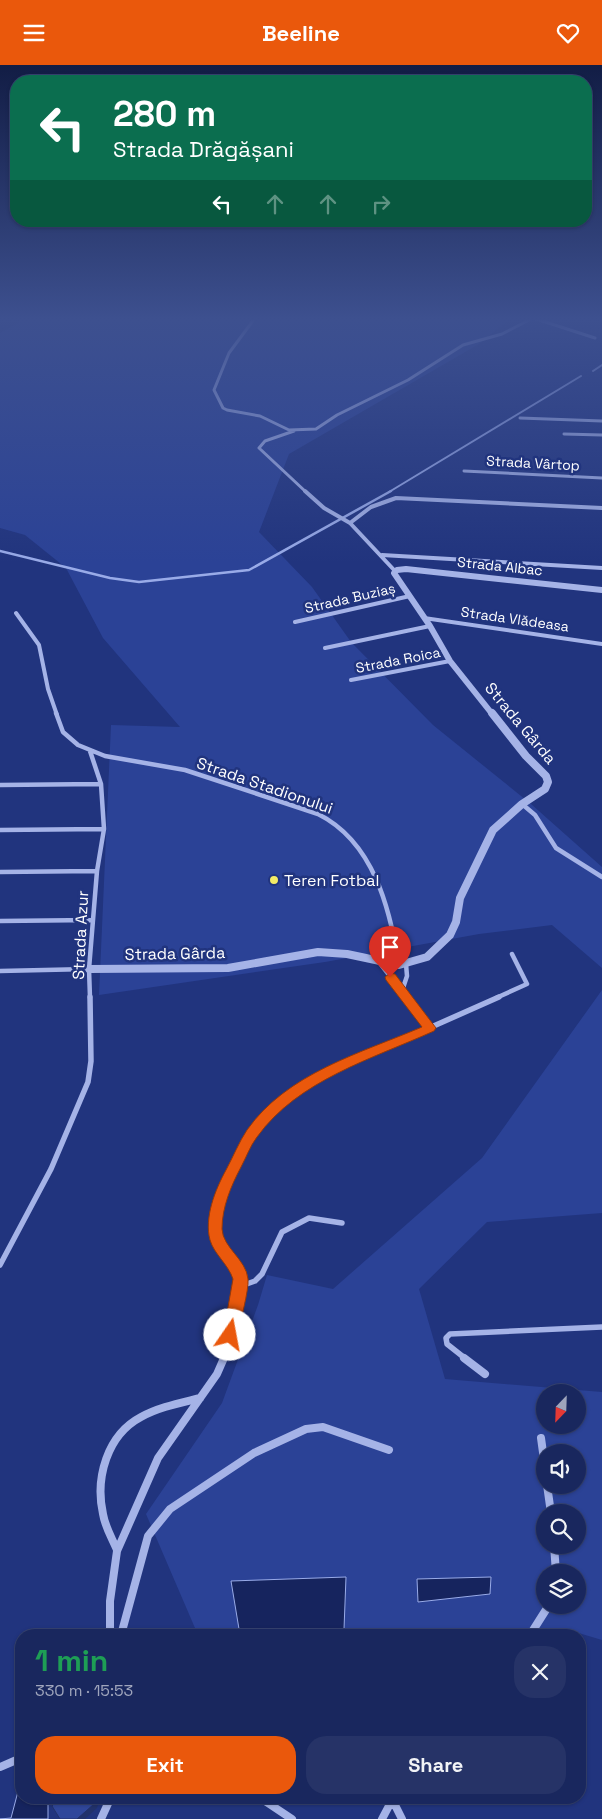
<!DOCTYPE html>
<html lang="en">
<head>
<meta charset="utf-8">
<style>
  :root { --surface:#19275e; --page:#263367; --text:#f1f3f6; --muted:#9fa5bc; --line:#374473; --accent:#ea580c }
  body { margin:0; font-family:"Space Grotesk",sans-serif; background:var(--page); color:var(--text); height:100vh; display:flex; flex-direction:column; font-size:19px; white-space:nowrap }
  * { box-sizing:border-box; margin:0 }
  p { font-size:16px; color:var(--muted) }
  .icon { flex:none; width:28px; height:28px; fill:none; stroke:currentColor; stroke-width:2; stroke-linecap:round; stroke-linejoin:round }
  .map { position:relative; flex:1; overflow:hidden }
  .details { position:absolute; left:15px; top:1564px; width:571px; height:175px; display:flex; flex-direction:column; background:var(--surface); border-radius:20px; box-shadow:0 1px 4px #0004,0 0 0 1px var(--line) }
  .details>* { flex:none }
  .guide { position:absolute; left:10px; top:10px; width:582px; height:152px; border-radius:20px; box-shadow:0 1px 4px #0004,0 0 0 1px var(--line); background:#0b6e4f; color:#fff; overflow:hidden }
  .needle { width:32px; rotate:203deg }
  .fabs { position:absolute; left:536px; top:1319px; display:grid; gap:10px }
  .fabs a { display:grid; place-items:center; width:50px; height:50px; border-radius:50%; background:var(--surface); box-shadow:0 1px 4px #0004,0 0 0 1px var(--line); font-size:25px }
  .pin { position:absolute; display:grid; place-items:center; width:42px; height:42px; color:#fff; margin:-51px -21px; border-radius:50% 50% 50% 0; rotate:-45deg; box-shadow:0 0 5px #0007 }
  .pin .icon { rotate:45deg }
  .me { position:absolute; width:55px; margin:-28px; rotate:12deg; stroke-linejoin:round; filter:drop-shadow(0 0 4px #0008) }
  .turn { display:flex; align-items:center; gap:18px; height:105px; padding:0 20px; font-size:22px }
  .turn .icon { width:65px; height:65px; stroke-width:2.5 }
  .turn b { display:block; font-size:35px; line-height:42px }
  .lanes { display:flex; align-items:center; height:48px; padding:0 20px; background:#0003; justify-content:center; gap:25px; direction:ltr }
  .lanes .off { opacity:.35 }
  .round { display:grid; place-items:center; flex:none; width:52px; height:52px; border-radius:20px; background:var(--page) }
  .summary { display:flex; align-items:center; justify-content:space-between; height:85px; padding:0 20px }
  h1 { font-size:30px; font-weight:800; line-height:38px; color:#1e9e55 }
  .cta { display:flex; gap:10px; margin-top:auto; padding:10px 20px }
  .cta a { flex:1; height:58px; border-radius:20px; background:var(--accent); color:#fff; font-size:20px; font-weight:800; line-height:58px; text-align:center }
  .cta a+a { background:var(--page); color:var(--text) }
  header { display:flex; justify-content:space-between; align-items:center; height:65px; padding:0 20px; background:var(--accent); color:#fff; font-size:22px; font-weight:800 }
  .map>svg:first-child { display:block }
  .green { fill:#2b4296; fill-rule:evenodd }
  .water { fill:#16245e; stroke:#99abe8 }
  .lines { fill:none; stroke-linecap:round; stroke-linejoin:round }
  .stream-far1 { stroke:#99abe8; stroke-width:2 }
  .stream { stroke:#99abe8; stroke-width:2.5 }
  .minor-far4 { stroke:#a5b3e7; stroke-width:3 }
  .minor-far3 { stroke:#a5b3e7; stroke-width:4 }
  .minor-far2 { stroke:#a5b3e7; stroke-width:4.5 }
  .minor-far1 { stroke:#a5b3e7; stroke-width:5.5 }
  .minor { stroke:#a5b3e7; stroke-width:8 }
  .tertiary-far1 { stroke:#a5b3e7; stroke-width:6 }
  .tertiary { stroke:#a5b3e7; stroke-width:8 }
  .shaded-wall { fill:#22326c }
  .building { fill:#30479b; stroke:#22326c }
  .route { fill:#ea580c; stroke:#983908 }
  .poi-dot { fill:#f4ec66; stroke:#21347e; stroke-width:2 }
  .labels { text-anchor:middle; stroke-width:5; stroke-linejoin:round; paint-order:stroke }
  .far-street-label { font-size:14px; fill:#fff; stroke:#21347e }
  .street-label { font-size:16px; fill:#fff; stroke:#21347e }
  .poi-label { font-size:16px; fill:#fff; stroke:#21347e; text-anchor:start }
</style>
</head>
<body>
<header><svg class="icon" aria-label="menu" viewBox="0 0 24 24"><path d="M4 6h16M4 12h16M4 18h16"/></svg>Beeline<svg class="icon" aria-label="heart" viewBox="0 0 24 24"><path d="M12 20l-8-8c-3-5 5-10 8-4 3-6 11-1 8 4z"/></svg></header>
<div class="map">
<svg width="602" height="1754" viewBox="0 0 602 1754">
  <rect width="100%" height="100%" fill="#21347e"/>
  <path class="green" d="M27 253H511L479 279 289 389 259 467 312 522 351 577 433 660 531 739 602 802V903L552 860 479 869 325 897 99 930 111 660 180 662 103 573 66 503 25 470 0 463V268Z
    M602 925V1148L487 1157 419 1224 445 1314 602 1327V1575L572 1566 567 1570H198L146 1449 222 1338 258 1240 267 1210 333 1224 482 1093ZM545 1328H578V1360H545ZM545 1388H578V1420H545ZM545 1448H578V1480H545ZM545 1508H578V1540H545Z"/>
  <path class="water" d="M346 1512 344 1564 326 1570H240L231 1516Z
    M491 1512 490 1529 418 1537 417 1514Z
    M21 1715V1732L48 1733V1754H0L11 1753Z"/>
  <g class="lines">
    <path class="stream-far1" d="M593 306 602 300
      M389 427 581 311"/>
    <path class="stream" d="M0 486 110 513 139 517 249 505 391 426"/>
    <path class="minor-far4" d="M255 253 229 288 214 325 223 343 227 345 260 351 289 365 316 364 337 350 408 315 463 280 502 269 533 253
      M533 253 595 273
      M520 353 602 356
      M294 366 265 376 259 383 306 427
      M564 369 602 370
      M464 406 602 413"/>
    <path class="minor-far3" d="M305 426 324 443 350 458
      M350 458 371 442 396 433 602 443
      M350 458 395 506
      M382 490 602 503
      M16 548 39 580 48 624 57 650
      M424 553 602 579
      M295 557 410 531
      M325 583 430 561
      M351 615 450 596"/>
    <path class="minor-far2" d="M56 648 63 667 78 680 105 691 185 705 318 749C374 777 390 844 399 900
      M0 720 101 719
      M522 739 535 750 556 783 602 812
      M0 765 104 764
      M0 807 97 806
      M0 856 93 855
      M379 897 407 933
      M0 906 89 904
      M402 926 407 911 406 899
      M90 933 89 904 97 806 104 764 101 719 90 686
      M496 933 527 919 512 889"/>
    <path class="minor-far1" d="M406 932 430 963
      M0 1200 51 1104 88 1017 91 996 90 932
      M241 1221 255 1216 262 1209 282 1167 309 1153 342 1158
      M224 1294 241 1213C234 1200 221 1189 217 1174 212 1154 220 1134 227 1115 259 1034 310 1016 384 983 422 966 461 949 499 932
      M466 1294 447 1279 446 1273 450 1269 602 1262"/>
    <path class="minor" d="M464 1293 485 1309
      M541 1373 545 1402
      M547 1420 551 1448
      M554 1480 556 1508
      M117 1485C112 1473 105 1462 103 1449 95 1413 107 1370 141 1352 159 1342 180 1338 200 1333
      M110 1570V1536L117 1486 158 1393 217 1309 224 1293
      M121 1570 148 1471 170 1444 254 1388 306 1364 323 1362 389 1385
      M530 1570 549 1540
      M0 1702 21 1693
      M259 1732 292 1754
      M391 1732 402 1754
      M101 1754 111 1732
      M382 1754 391 1737"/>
    <path class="tertiary-far1" d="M493 650 450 596 430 561 394 508 397 505 406 504 602 525"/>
    <path class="tertiary" d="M89 904 228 903 318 887 347 889 399 900 427 892 450 870 456 857 460 833 493 765 522 739 545 724 548 717 546 711 526 691 492 648"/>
  </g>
  <path class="shaded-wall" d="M96 1732H100L97 1743 85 1754H77Z"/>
  <path class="building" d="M61 1732H96L94 1739 77 1754H60L52 1741Z"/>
  <linearGradient id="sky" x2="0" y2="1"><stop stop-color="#121d45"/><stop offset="0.51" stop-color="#3d508f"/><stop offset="1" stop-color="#3d508f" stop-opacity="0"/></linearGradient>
  <rect width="602" height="498" fill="url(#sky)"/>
  <path class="route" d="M390 908 395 909 436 963 434 966C372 994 298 1015 257 1072 250 1081 246 1093 241 1102 231 1121 222 1142 222 1164 223 1183 246 1194 248 1214 249 1226 240 1256 238 1270L236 1275 230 1277 225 1275 223 1270 233 1214C228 1199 214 1189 210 1175 204 1153 215 1125 226 1105 233 1092 239 1077 247 1065 287 1008 361 988 422 962L386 915 385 912Z"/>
  <circle class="poi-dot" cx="274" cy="815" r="5"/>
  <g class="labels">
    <g class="far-street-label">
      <text transform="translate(533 398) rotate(3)" y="5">Strada Vârtop</text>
      <text transform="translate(500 501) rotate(6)" y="5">Strada Albac</text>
      <text transform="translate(350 533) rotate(-13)" y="5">Strada Buziaș</text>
      <text transform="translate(515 554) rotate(8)" y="5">Strada Vlădeasa</text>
      <text transform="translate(398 595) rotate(-11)" y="5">Strada Roica</text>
    </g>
    <g class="street-label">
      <text transform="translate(521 658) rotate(50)" y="6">Strada Gârda</text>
      <text transform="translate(265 720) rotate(19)" y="6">Strada Stadionului</text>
      <text transform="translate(80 870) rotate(-87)" y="6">Strada Azur</text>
      <text transform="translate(175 888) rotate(-1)" y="6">Strada Gârda</text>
    </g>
    <g class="poi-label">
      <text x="284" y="821">Teren Fotbal</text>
    </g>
  </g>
</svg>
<div class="fabs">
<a><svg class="needle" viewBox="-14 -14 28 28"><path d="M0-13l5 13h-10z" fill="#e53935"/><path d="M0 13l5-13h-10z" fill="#9fa5bc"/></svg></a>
<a><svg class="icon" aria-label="sound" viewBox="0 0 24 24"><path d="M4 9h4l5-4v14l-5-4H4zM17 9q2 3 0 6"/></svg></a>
<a><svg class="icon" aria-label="search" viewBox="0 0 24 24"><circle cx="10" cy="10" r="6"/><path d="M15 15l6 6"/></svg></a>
<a><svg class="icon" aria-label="layers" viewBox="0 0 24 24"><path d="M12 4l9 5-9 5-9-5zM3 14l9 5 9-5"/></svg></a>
</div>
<div class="pin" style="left:390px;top:912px;background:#d93025"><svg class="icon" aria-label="arrive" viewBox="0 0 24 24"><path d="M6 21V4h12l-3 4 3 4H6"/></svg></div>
<svg class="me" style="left:230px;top:1270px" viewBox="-20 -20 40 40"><circle r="19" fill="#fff"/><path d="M0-13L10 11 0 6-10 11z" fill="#ea580c"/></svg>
<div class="guide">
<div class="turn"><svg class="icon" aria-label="left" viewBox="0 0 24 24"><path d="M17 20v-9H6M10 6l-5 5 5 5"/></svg><div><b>280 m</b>Strada Drăgășani</div></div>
<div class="lanes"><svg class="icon" aria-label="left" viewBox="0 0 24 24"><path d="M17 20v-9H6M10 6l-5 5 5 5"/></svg><svg class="icon off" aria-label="ahead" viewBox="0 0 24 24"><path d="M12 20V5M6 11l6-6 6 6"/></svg><svg class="icon off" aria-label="ahead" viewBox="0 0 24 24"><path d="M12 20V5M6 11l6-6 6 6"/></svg><svg class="icon off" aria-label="right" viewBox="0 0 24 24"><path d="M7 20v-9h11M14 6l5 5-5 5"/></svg></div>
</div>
<section class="details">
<div class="summary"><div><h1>1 min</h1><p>330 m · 15:53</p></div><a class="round"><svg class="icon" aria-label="close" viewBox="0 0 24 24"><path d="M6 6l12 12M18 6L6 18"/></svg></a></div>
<div class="cta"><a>Exit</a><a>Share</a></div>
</section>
</div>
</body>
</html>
